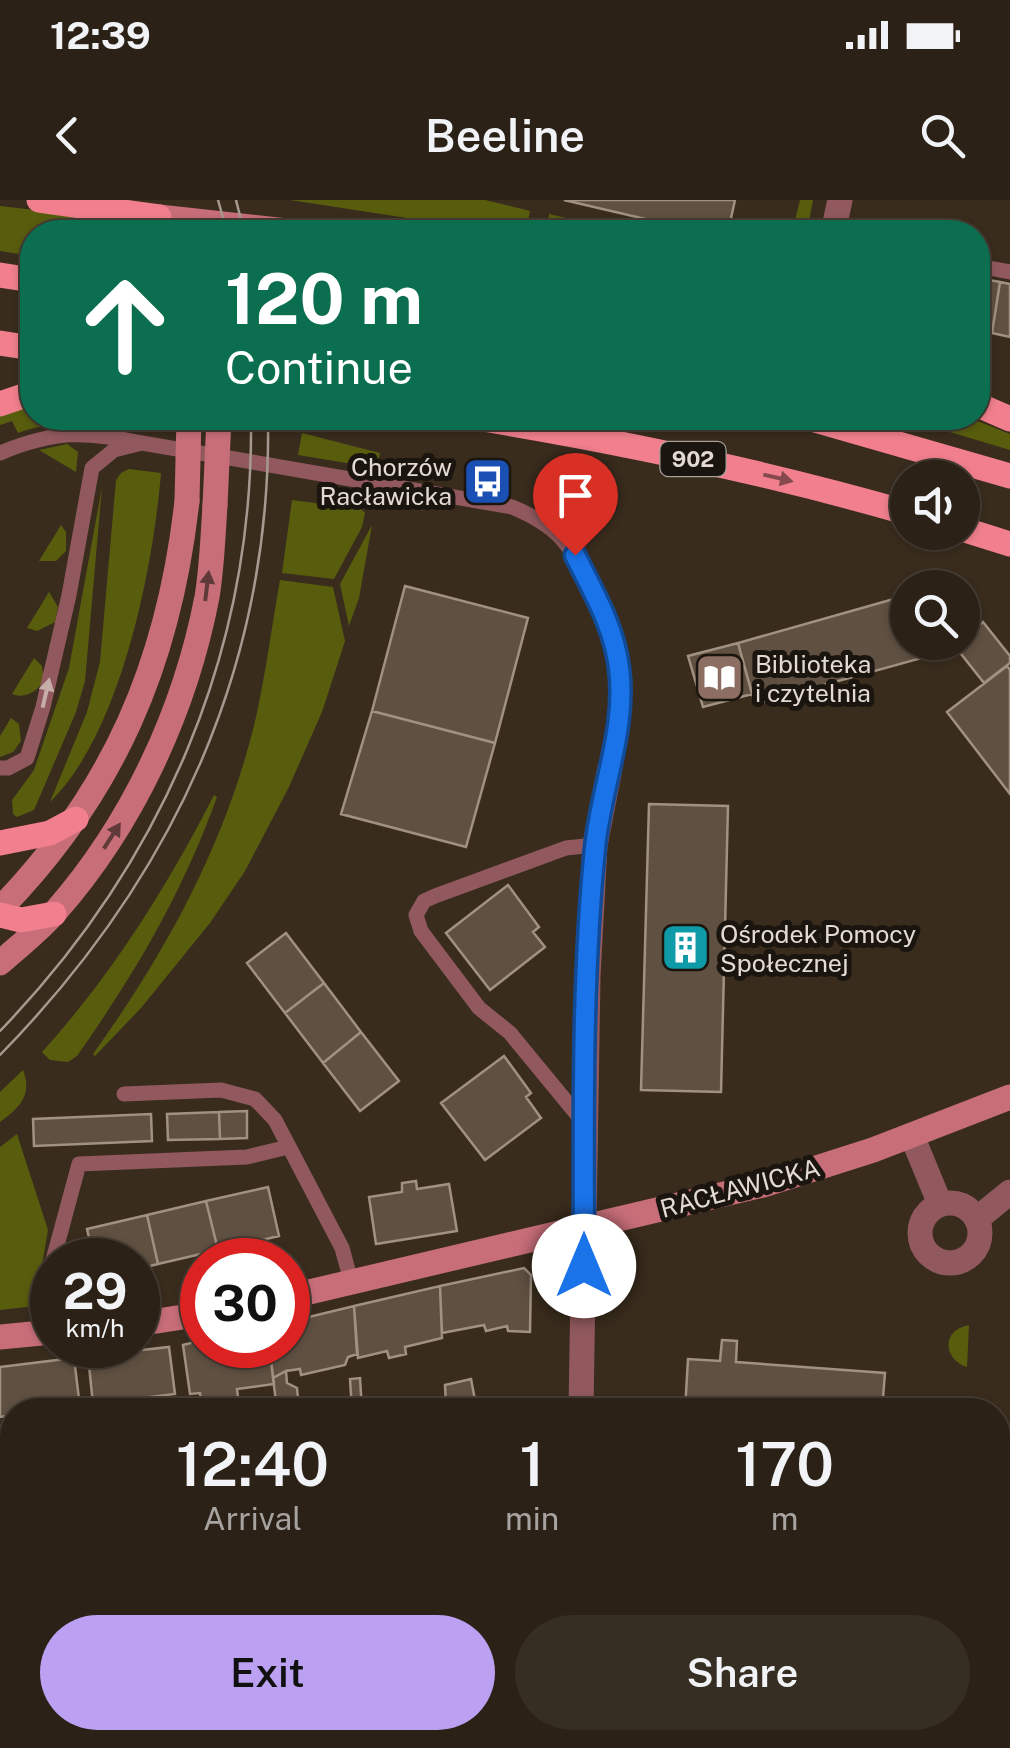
<!DOCTYPE html>
<html lang="en">
<head>
<meta charset="utf-8">
<style>
  :root { --surface:#2b2116; --page:#372e23; --text:#f1f3f6; --muted:#a6a3a1; --line:#473e35; --accent:#bca0f2 }
  body { margin:0; font-family:"Public Sans",sans-serif; background:var(--page); color:var(--text); height:100vh; display:flex; flex-direction:column; font-size:38px; white-space:nowrap }
  * { box-sizing:border-box; margin:0 }
  p { font-size:32px; color:var(--muted) }
  .icon { flex:none; width:55px; height:55px; fill:none; stroke:currentColor; stroke-width:2; stroke-linecap:round; stroke-linejoin:round }
  .map { position:relative; flex:1; overflow:hidden }
  .sheet { position:absolute; left:0px; top:1198px; width:1010px; height:352px; display:flex; flex-direction:column; background:var(--surface); border-radius:40px 40px 0 0; box-shadow:0 2px 8px #0004,0 0 0 2px var(--line) }
  .sheet>* { flex:none }
  .top-card { position:absolute; left:20px; top:20px; width:970px; height:210px; border-radius:40px; box-shadow:0 2px 8px #0004,0 0 0 2px var(--line); background:#0b6e4f; color:#fff; overflow:hidden }
  .tools { position:absolute; left:890px; top:260px; display:grid; gap:20px }
  .tools a { display:grid; place-items:center; width:90px; height:90px; border-radius:50%; background:var(--surface); box-shadow:0 2px 8px #0004,0 0 0 2px var(--line); font-size:50px }
  .speed { position:absolute; left:30px; top:1038px; display:flex; gap:20px; font-size:50px; font-weight:700; text-align:center }
  .speed>* { display:grid; place-content:center; width:130px; height:130px; border-radius:50%; background:var(--surface); box-shadow:0 2px 8px #0004,0 0 0 2px var(--line); line-height:1 }
  .speed small { font-size:25px; font-weight:400 }
  .speed .limit { border:15px solid #d22; background:#fff; color:#111 }
  .pin { position:absolute; display:grid; place-items:center; width:85px; height:85px; color:#fff; margin:-102px -42px; border-radius:50% 50% 50% 0; rotate:-45deg; box-shadow:0 0 10px #0007 }
  .pin .icon { rotate:45deg }
  .me { position:absolute; width:110px; margin:-55px; rotate:0deg; stroke-linejoin:round; filter:drop-shadow(0 0 8px #0008) }
  .turn { display:flex; align-items:center; gap:35px; height:210px; padding:0 40px; font-size:45px }
  .turn .icon { width:130px; height:130px; stroke-width:2.5 }
  .turn b { display:block; font-size:70px; line-height:85px }
  .eta { display:flex; justify-content:space-evenly; align-items:center; height:170px; text-align:center }
  .eta b { font-size:60px; font-weight:600; line-height:70px }
  .button { display:flex; gap:20px; margin-top:auto; padding:20px 40px }
  .button a { flex:1; height:115px; border-radius:60px; background:var(--accent); color:#111; font-size:40px; font-weight:600; line-height:115px; text-align:center }
  .button a+a { background:var(--page); color:var(--text) }
  .status { display:flex; justify-content:space-between; align-items:center; height:70px; padding:0 50px; background:var(--surface); direction:ltr }
  .status svg { height:28px; fill:currentColor }
  header { display:flex; justify-content:space-between; align-items:center; height:130px; padding:0 40px; background:var(--surface); font-size:45px; font-weight:600 }
  .map>svg:first-child { display:block }
  .green { fill:#585d0e }
  .building { fill:#5f5041; stroke:#a19180; stroke-width:2.5 }
  .lines { fill:none; stroke-linecap:round; stroke-linejoin:round }
  .lane { stroke:#91595e; stroke-width:15 }
  .street { stroke:#91595e; stroke-width:25 }
  .secondary { stroke:#c76e79; stroke-width:25 }
  .primary { stroke:#f17f8d; stroke-width:25 }
  .tram { stroke:#a49a8f; stroke-width:2.5 }
  .secondary-bridge { stroke:#c76e79; stroke-width:25 }
  .oneway { fill:#864a4e }
  .oneway2 { fill:#603939 }
  .oneway3 { fill:#c6ada9 }
  .route-casing { stroke:#114b97; stroke-width:25 }
  .route { stroke:#1a73e8; stroke-width:18 }
  .labels { text-anchor:middle; stroke-width:10; stroke-linejoin:round; paint-order:stroke }
  .shield { fill:#1b150f; stroke:#a79f98; stroke-width:2.5 }
  .shield-label { font-size:22px; font-weight:bold; fill:#e3dad2 }
  .poi-label { font-size:25px; fill:#e3dad2; stroke:#1b150f; text-anchor:start }
  .street-label { font-size:25px; fill:#e3dad2; stroke:#1b150f }
</style>
</head>
<body>
<div class="status"><b>12:39</b><svg viewBox="0 0 49 12"><path d="M0 12V9h3v3zM5 12V6h3v6zM10 12V3h3v9zM15 12V0h3v12zM26 1h20v11H26zM47 4h2v5h-2z"/></svg></div>
<header><svg class="icon" aria-label="back" viewBox="0 0 24 24"><path d="M15 5l-7 7 7 7"/></svg>Beeline<svg class="icon" aria-label="search" viewBox="0 0 24 24"><circle cx="10" cy="10" r="6"/><path d="M15 15l6 6"/></svg></header>
<div class="map">
<svg width="1010" height="1548" viewBox="0 0 1010 1548">
  <rect width="100%" height="100%" fill="#392c1d"/>
  <path class="green" d="M290 0H485L530 11 526 32H498Z
    M800 0H813L807 32H792Z
    M0 6 114 19 123 32H32V56L0 51Z
    M549 14 627 32H547Z
    M32 204V218H162V232C111 223 67 216 18 233L12 221 0 225V216Z
    M903 218H970L1010 234V250Z
    M302 233 380 253 377 268 298 255Z
    M67 244 78 252 76 272 39 250Z
    M129 269 161 273C153 369 121 533 50 602L87 512 100 462 116 280 121 273Z
    M102 287 85 481 76 512 34 610 17 617 13 614 12 600 34 570 69 468Z
    M292 300 361 309 365 313 362 327 334 379 282 373Z
    M61 325 66 332V351L56 361H39Z
    M372 325 359 398 349 426 340 384Z
    M280 380 333 387 345 441 322 512 288 589 245 671 210 723 141 808 95 856 93 854C167 751 227 641 256 517 266 472 272 425 280 380Z
    M49 392 58 407 55 422 37 431 27 428Z
    M34 458 42 466 44 481C36 492 25 499 12 494Z
    M11 518 19 524 21 541 13 552 0 557V536Z
    M214 595 217 597C182 694 136 772 77 856L68 862 50 860 42 852C112 775 167 687 214 595Z
    M23 870C33 895 19 908 0 922V892Z
    M17 934 48 1030 35 1106 0 1110V947Z
    M969 1125 967 1167C943 1159 941 1130 969 1125Z
    M265 1538H329L330 1548H264Z"/>
  <path class="building" d="M564 0H735L728 32H701Z
    M978 78 1000 82 992 133 978 130Z
    M1000 82 1010 84V137L992 133Z
    M405 386 528 418 495 543 372 511Z
    M908 395V442H937L940 453 755 504 738 443Z
    M983 422 1010 456V463L984 483 954 445 962 442V438Z
    M738 443 752 494 703 507 688 456Z
    M1007 466 1010 470V594L947 512Z
    M372 511 495 543 466 647 341 614Z
    M649 604 728 606 721 892 641 890Z
    M508 685 539 727 533 732 545 747 490 790 446 733Z
    M286 733 324 783 285 813 247 763Z
    M324 783 361 832 323 863 285 813Z
    M361 832 399 881 360 911 323 863Z
    M504 856 531 893 526 897 541 918 485 960 441 903Z
    M247 911V938L220 939 219 912Z
    M219 912 220 939 168 940 167 914Z
    M151 914 152 941 34 946 33 919Z
    M416 981 417 989 449 984 457 1031 376 1044 369 997 402 992V983Z
    M268 987 279 1036 218 1050 206 1001Z
    M206 1001 218 1050 158 1064 147 1015Z
    M147 1015 158 1064 138 1069V1060H94L87 1029Z
    M524 1068 531 1075 530 1132 508 1131 507 1126 486 1131 484 1125 442 1133 440 1086Z
    M440 1086 442 1138 405 1147 406 1154 389 1158 387 1151 358 1158 354 1106Z
    M354 1106 357 1154 348 1157 345 1165 301 1175 300 1169 286 1171 273 1178 269 1145H288V1122Z
    M202 1140V1145H269L274 1184 237 1189 238 1197 201 1201 200 1193 190 1194 183 1145Z
    M722 1140 737 1141 736 1162 885 1173 882 1210H685L688 1159 720 1161Z
    M169 1147 175 1194 141 1198 142 1206 127 1208 126 1200 93 1204 88 1156Z
    M74 1158 80 1207 12 1210V1215L0 1217V1167Z
    M286 1171 287 1183 297 1188 299 1210H277L273 1178Z
    M360 1178 362 1210H352L350 1179Z
    M471 1179 475 1200 446 1205 445 1185Z
    M446 1200V1209L413 1210 412 1202Z
    M11 1308 12 1335 1 1337 0 1310Z
    M177 1538H256L253 1548H174Z
    M771 1538H814L810 1548H767Z"/>
  <g class="lines">
    <path class="lane" d="M978 66 1010 72
      M142 243 512 307C558 326 569 343 591 387 597 401 607 415 612 429 627 474 617 523 610 568
      M0 253C55 230 85 231 142 243L114 250 92 268 69 395 43 507 27 558 8 568H0
      M124 894 221 890 255 899 275 920 342 1048 351 1081
      M584 923 510 833 479 808 421 731 416 715 424 701 435 696 566 648 595 645
      M53 1060 79 964 247 957 288 947
      M38 1134 52 1063
      M45 1548 48 1538
      M829 1548 833 1538"/>
    <path class="street" d="M833 32 840 0
      M912 936 940 1004
      M920 1033a30 30 0 1 1 60 0a30 30 0 1 1-60 0Z
      M977 1019 1010 992
      M581 1210 588 776 595 645 610 568
      M998 1508 1010 1514
      M453 1548 458 1538
      M736 1548 740 1538"/>
    <path class="secondary" d="M159 17 296 32
      M0 709C114 592 169 463 187 301
      M0 763C19 746 40 730 56 711 133 623 185 511 207 397 212 367 213 335 215 305
      M288 1097 763 985 873 950 1010 897
      M138 1124 202 1114
      M0 1137 52 1132"/>
    <path class="primary" d="M39 0 159 17
      M0 75 32 80
      M0 143 32 148
      M0 204 32 193
      M978 205 1010 219
      M477 218C622 242 766 272 908 313
      M808 218 1010 276
      M962 329 1010 344
      M0 643 50 633 76 619
      M0 715 21 720 54 714"/>
    <path class="tram" d="M218 0 227 32
      M236 0 244 32
      M0 831C162 663 254 452 251 218
      M0 855C172 679 272 467 268 218"/>
    <path class="secondary-bridge" d="M187 301 189 218
      M215 305 219 218"/>
  </g>
  <defs><path id="oneway-solid" d="M-6-.8H1V-3.2L6.5 0L1 3.2V.8H-6Z" transform="scale(2.5)"/></defs>
  <use class="oneway" href="#oneway-solid" transform="translate(778 278) rotate(13)"/>
  <g class="oneway2">
    <use href="#oneway-solid" transform="translate(207 386) rotate(-83)"/>
    <use href="#oneway-solid" transform="translate(112 636) rotate(-57)"/>
  </g>
  <use class="oneway3" href="#oneway-solid" transform="translate(46 493) rotate(-77)"/>
  <g class="lines">
    <defs>
      <path id="route" d="M575 355C593 392 614 426 619 468 627 528 601 588 595 648 581 787 584 928 584 1066"/>
    </defs>
    <use href="#route" class="route-casing"/>
    <use href="#route" class="route"/>
  </g>
  <defs>
    <symbol id="bus-square" viewBox="-11 -11 22 22"><rect x="-9" y="-9" width="18" height="18" rx="4" fill="#1a4fb4" stroke="#1b150f"/><path d="M-5-6H5V4H4V6H2V4H-2V6H-4V4H-5ZM-3.5-4V0h7V-4ZM-3.5 1.2v1.5H-2V1.2ZM2 1.2v1.5H3.5V1.2Z" fill="#fff"/></symbol>
    <symbol id="library-square" viewBox="-11 -11 22 22"><rect x="-9" y="-9" width="18" height="18" rx="4" fill="#8d6e63" stroke="#1b150f"/><path d="M-6-4Q-3-5.5-.7-3.5V5Q-3 3-6 4ZM6-4Q3-5.5 .7-3.5V5Q3 3 6 4Z" fill="#fff"/></symbol>
    <symbol id="building-square" viewBox="-11 -11 22 22"><rect x="-9" y="-9" width="18" height="18" rx="4" fill="#0f9aa8" stroke="#1b150f"/><path d="M-4-6H4V6H1V3H-1V6H-4ZM-2.5-4.3h1.7v1.8h-1.7ZM.8-4.3h1.7v1.8H.8ZM-2.5-1h1.7V.8h-1.7ZM.8-1h1.7V.8H.8Z" fill="#fff"/></symbol>
  </defs>
  <g fill-rule="evenodd">
    <use href="#bus-square" x="460" y="254" width="55" height="55"/>
    <use href="#library-square" x="692" y="450" width="55" height="55"/>
    <use href="#building-square" x="658" y="720" width="55" height="55"/>
  </g>
  <g class="labels">
    <rect class="shield" x="660.5" y="242" width="65" height="34" rx="8"/>
    <g class="shield-label">
      <text x="693" y="267">902</text>
    </g>
    <g class="poi-label">
      <text x="452" y="276" text-anchor="end">Chorzów<tspan x="452" dy="29">Racławicka</tspan></text>
      <text x="755" y="473">Biblioteka<tspan x="755" dy="29">i czytelnia</tspan></text>
      <text x="720" y="743">Ośrodek Pomocy<tspan x="720" dy="29">Społecznej</tspan></text>
    </g>
    <g class="street-label">
      <text transform="translate(740 988) rotate(-15)" y="9">RACŁAWICKA</text>
    </g>
  </g>
</svg>
<div class="tools">
<a><svg class="icon" aria-label="sound" viewBox="0 0 24 24"><path d="M4 9h4l5-4v14l-5-4H4zM17 9q2 3 0 6"/></svg></a>
<a><svg class="icon" aria-label="search" viewBox="0 0 24 24"><circle cx="10" cy="10" r="6"/><path d="M15 15l6 6"/></svg></a>
</div>
<div class="speed"><div>29<small>km/h</small></div><div class="limit">30</div></div>
<div class="pin" style="left:575px;top:355px;background:#d93025"><svg class="icon" aria-label="arrive" viewBox="0 0 24 24"><path d="M6 21V4h12l-3 4 3 4H6"/></svg></div>
<svg class="me" style="left:584px;top:1066px" viewBox="-20 -20 40 40"><circle r="19" fill="#fff"/><path d="M0-13L10 11 0 6-10 11z" fill="#1a73e8"/></svg>
<div class="top-card">
<div class="turn"><svg class="icon" aria-label="ahead" viewBox="0 0 24 24"><path d="M12 20V5M6 11l6-6 6 6"/></svg><div><b>120 m</b>Continue</div></div>
</div>
<section class="sheet">
<div class="eta">
<div><b>12:40</b><p>Arrival</p></div>
<div><b>1</b><p>min</p></div>
<div><b>170</b><p>m</p></div>
</div>
<div class="button"><a>Exit</a><a>Share</a></div>
</section>
</div>
</body>
</html>
